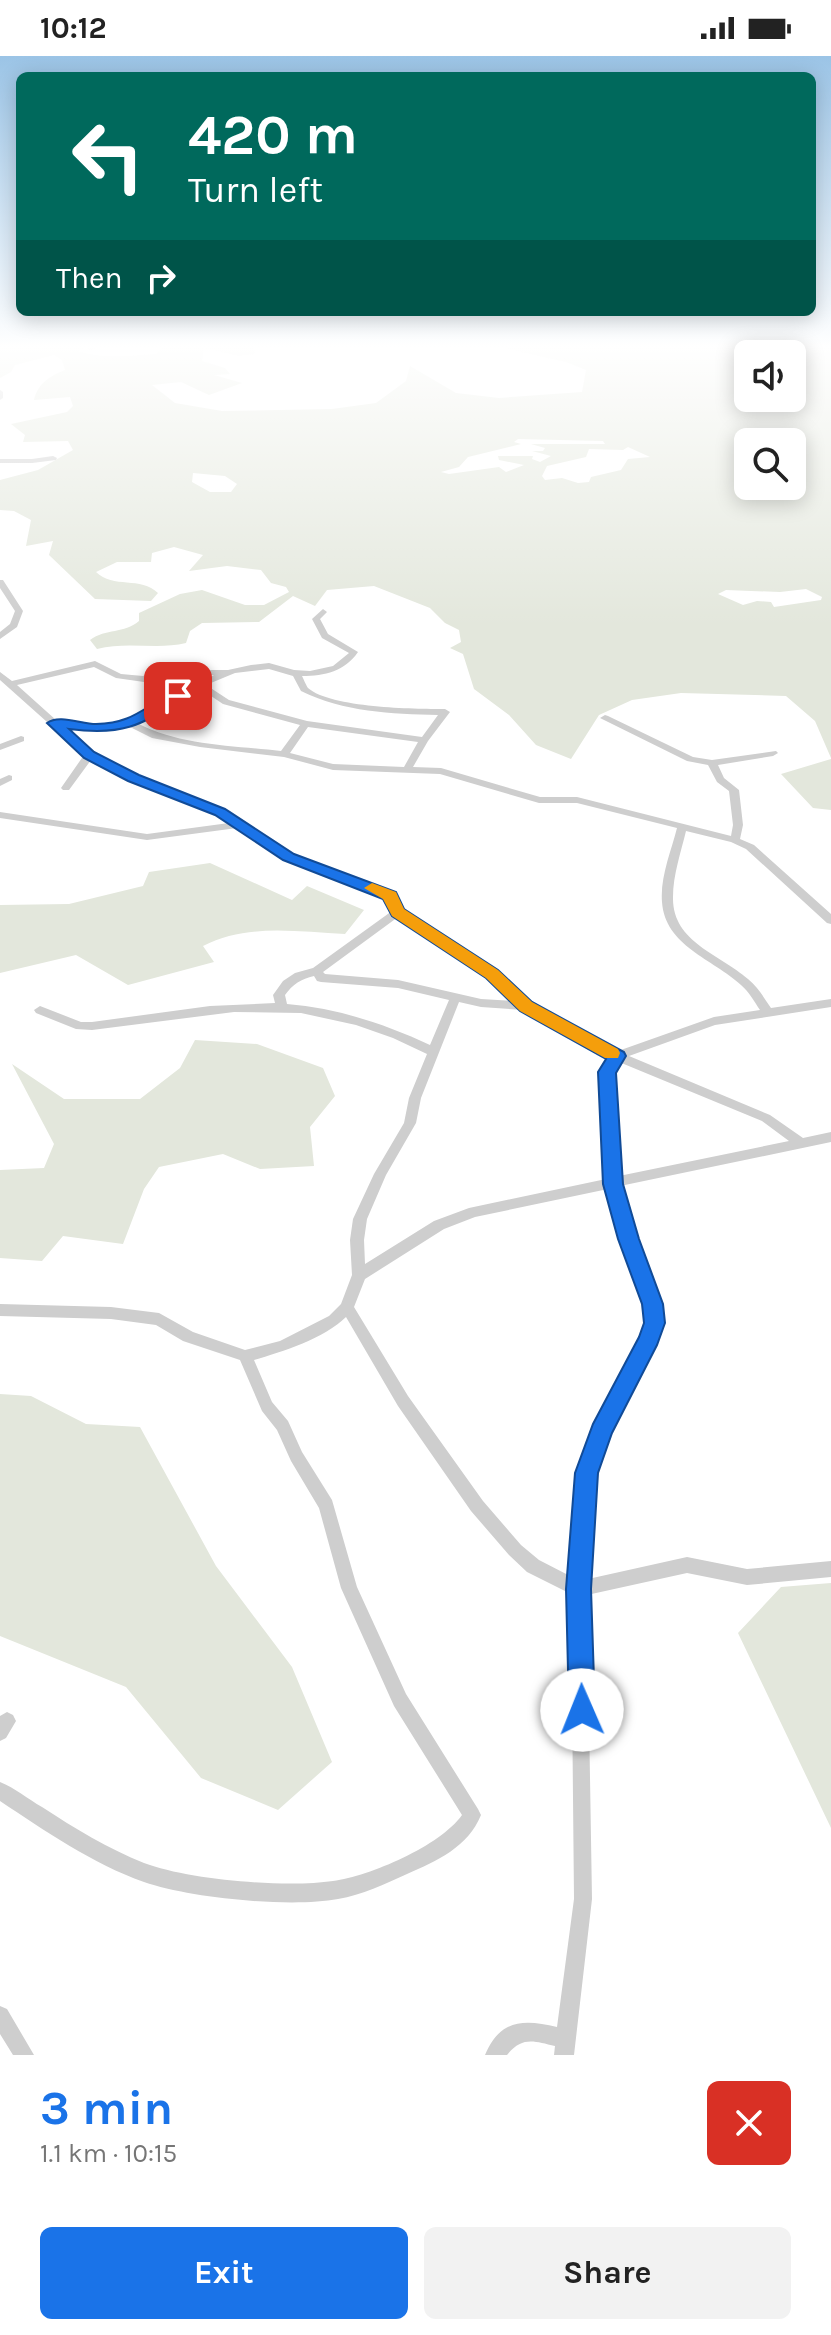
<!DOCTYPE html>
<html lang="en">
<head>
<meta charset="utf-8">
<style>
  :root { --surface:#fff; --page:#f2f2f2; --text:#222; --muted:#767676; --accent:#1a73e8 }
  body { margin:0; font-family:Karla,sans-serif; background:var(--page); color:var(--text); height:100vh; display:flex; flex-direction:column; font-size:30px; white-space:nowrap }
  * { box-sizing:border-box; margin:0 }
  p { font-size:26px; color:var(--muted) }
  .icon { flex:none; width:44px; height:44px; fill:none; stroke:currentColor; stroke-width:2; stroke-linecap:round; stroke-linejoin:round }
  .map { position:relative; height:1999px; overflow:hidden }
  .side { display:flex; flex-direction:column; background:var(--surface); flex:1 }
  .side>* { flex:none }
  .hud { position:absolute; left:16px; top:16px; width:800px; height:244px; border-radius:12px; box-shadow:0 4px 20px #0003; background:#00695c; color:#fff; overflow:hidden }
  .tools { position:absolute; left:734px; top:284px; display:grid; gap:16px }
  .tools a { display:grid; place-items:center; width:72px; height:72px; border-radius:12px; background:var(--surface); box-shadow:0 4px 20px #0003; font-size:40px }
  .pin { position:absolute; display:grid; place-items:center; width:68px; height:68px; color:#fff; margin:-34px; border-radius:16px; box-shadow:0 4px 12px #0006 }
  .me { position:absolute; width:88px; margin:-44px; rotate:359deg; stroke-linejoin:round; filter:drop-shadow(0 0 6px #0008) }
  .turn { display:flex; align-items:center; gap:28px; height:168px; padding:0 40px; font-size:36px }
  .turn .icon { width:104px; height:104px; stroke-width:2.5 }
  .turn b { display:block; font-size:56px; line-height:68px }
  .then { display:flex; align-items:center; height:76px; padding:0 40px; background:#0003; gap:16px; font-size:30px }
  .round { display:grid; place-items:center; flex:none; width:84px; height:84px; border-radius:12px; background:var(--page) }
  .summary { display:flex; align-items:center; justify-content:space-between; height:136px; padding:0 40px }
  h1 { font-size:48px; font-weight:700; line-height:60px; color:var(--accent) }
  .action { display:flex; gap:16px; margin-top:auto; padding:16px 40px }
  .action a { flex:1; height:92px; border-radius:12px; background:var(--accent); color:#fff; font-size:32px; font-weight:700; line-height:92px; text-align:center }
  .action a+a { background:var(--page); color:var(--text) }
  .status { display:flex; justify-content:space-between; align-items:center; height:56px; padding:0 40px; background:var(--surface); direction:ltr }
  .status svg { height:22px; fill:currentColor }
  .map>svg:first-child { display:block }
  .green { fill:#e3e7dc; fill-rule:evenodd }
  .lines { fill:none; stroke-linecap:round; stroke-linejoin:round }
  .minor { fill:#cecece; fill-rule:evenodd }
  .route { fill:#1a73e8; stroke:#114b97; stroke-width:2 }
  .slow { fill:#f59e0b }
</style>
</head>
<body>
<div class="status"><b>10:12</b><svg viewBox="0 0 49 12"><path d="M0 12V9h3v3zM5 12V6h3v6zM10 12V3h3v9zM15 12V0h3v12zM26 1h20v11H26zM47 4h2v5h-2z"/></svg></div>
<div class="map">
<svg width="831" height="1999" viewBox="0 0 831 1999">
  <rect width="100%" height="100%" fill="#fff"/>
  <path class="green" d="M0 290H89L78 295C103 303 130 300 156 298L162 290H248L255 293 254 298 239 300 204 292 202 305 225 312 230 318 214 319 242 327 209 339 181 326 152 329 175 347 222 355 332 353 376 347 406 325 410 310 456 337 499 342 582 336 586 314 566 306 494 290H831V702L815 665 786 640 681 637 632 644 599 659 571 703 536 689 509 659 474 633 463 598 450 592 461 586 459 574 445 567 430 552 374 530 327 534 315 550 293 540 259 566 202 567 190 575 186 587C157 594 127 585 97 593L90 584C106 572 124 578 139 565V557L180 538 202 534 245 549H264L289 536 286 531 271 527 261 514 227 510 189 515 203 499 174 491 152 497 151 506H117L96 516C113 533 141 520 158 537L151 545 95 543 49 499 53 485 26 490 31 464 14 455 0 454V424L38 414 73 394 68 385 23 386 25 379 11 368 67 356 73 350 70 341 34 344C38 327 50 320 65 314L62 304 54 299 15 309 11 316 0 322ZM748 298H792V342H748ZM518 383 603 385 605 388H531L545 392 543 395H532L551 400 540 406 532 403 533 400H498L499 404 524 409 506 416 499 411 449 418 441 416 459 411 468 401 521 388 514 386ZM748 386H792V430H748ZM628 391 650 401 628 403 621 414 591 421 589 426 578 427 562 422 545 424 542 420 547 410 586 401 589 393 623 394ZM193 417 225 420 237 428 231 436H210L192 426ZM806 533 822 541 821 544 774 551 771 546 757 545 743 549 718 538 726 534 780 536Z
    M831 703V754L813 752 781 718Z
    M210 807 292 844 307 830 364 854 345 878C297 876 247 867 203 890L214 906 128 929 76 899 0 917V849L69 848 143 830 149 816Z
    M195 984 257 988 323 1012 335 1040 310 1071 314 1110 260 1113 223 1098 159 1111 144 1133 123 1188 63 1180 42 1205 0 1202V1114L44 1112 54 1088 12 1008 64 1043H140L180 1012Z
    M0 1338 31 1340 86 1368 140 1371 216 1510 292 1611 332 1706 278 1754 201 1722 126 1631 0 1580Z
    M831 1527V1772L738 1577 781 1531Z"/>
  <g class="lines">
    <path class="minor" d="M91 290H98L92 294H88L87 293Z
      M0 334 3 336V342L0 344Z
      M53 400 57 402 56 404 32 407H0V403H32Z
      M0 524H3L23 555 17 571 0 583V576L10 568 15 555 0 532Z
      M323 553 327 556 320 563 328 578 358 596C345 615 325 620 302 620 303 622 307 631 308 632 331 652 414 653 445 653L450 656 428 685 413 711 441 712 540 741H577L731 780 733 769 729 735 717 726 708 709 687 705 600 662 605 659 608 660 693 701 712 704 776 695 778 697 773 700 718 709 724 722 739 734 743 769 740 783 754 789 831 858V868L827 867 746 793 731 786 686 775C681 796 673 819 673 841 672 886 720 898 748 923 758 931 764 942 771 952L831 943V951L715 969 629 1000 770 1059 803 1082 831 1076V1086L620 1130 635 1183 659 1248 661 1267 655 1286 608 1377 595 1417 588 1523 687 1501 747 1513 831 1505V1521L747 1529 687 1517 587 1539 592 1843 574 1999H554L555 1990C534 1985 522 1980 507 1999H485C500 1963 524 1963 557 1971L574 1843 571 1538 527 1516 509 1499 471 1455 398 1350 346 1261C325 1282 282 1296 254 1304L272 1346 288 1365 302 1396 332 1444 357 1531 406 1638 478 1753 481 1759C468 1791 437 1805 407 1818 385 1828 362 1839 338 1843 290 1852 190 1842 144 1826 93 1808 45 1775 0 1745V1726C15 1732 28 1743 42 1751 74 1772 109 1793 144 1807 189 1824 286 1832 333 1825 370 1820 440 1790 462 1759L394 1650 341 1532 319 1452 291 1405 277 1374 262 1355 240 1304 183 1285 156 1269 111 1263 0 1260V1248L111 1251 159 1257 193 1276 245 1294 280 1285 329 1260 341 1248 352 1219 350 1184 353 1163 374 1118 404 1067 409 1042 427 998 393 982 356 969 301 957 234 956 92 974 76 973 36 957 34 954 40 950 81 966H92L210 950 275 947 273 939 283 925 295 917 313 912 392 855 386 842 284 803 237 772 147 784 0 762V756L147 778 229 767 216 758 153 735 91 704 69 734H63L61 732 84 699 0 624V616L12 625 95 605 121 618 143 620 158 614H228L251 609 269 607 294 614 310 615 333 610 349 597 322 582 312 563ZM94 611 116 622 144 626 159 620 214 619 177 637 130 665 95 669 56 664 17 629ZM269 613 293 620 301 635C344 656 391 658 438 659L422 681 307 665 229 644 206 629 235 617ZM199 632 223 648 300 669 281 695C237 690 178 689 139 668ZM63 671 95 675 130 671 152 682 200 691 284 701 333 714 440 718 539 747H577L677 772C671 796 660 821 662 846 665 890 713 903 741 929 749 936 754 945 760 954L714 961 618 995 530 947 496 915 402 854 394 838 292 799 246 769V766L241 765 224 754 159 731 92 697ZM308 671 418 686 404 711 333 708 290 697ZM398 861 488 921 514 945 481 943 398 924 325 918 323 916ZM314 920 317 925 321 926 398 932 449 944 430 989C385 968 337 952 287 948L285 939C293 928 301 923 314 920ZM459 946 481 951 524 954 610 1001 601 1016 606 1123 469 1152 434 1165 365 1208 364 1184 367 1163 386 1119 416 1067 421 1042ZM619 1006 762 1065 789 1085 619 1120 613 1016ZM608 1133C612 1150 616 1166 621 1183 631 1215 652 1247 643 1281L596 1370 579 1417 572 1521 539 1504 521 1489 483 1445 408 1340 354 1251 365 1223 444 1173 475 1161Z
      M21 680 24 681V685L0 694V688Z
      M9 719 12 720V724L0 730V723Z
      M7 1656 13 1659 16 1665 6 1682 0 1685V1660Z
      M0 1950 7 1953 34 1999H13L0 1978Z"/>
  </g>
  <linearGradient id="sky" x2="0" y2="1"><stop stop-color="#9bc4e6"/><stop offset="0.51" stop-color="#fff"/><stop offset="1" stop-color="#fff" stop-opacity="0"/></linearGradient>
  <rect width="831" height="570" fill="url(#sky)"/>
  <path class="route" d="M178 636 183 637V643C139 670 123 680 69 673L94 696 139 719 225 753 294 798 396 836 404 853 498 914 532 946 624 996 626 1000 616 1017 623 1128 639 1183 663 1248 665 1267 657 1289 612 1377 598 1417 591 1533 595 1654 591 1664 582 1668 573 1664 569 1654 566 1533 575 1417 593 1368 639 1281 644 1267 642 1248 618 1183 603 1128 598 1016 606 1003 520 955 486 922 392 860 383 843 283 804 215 759 128 725 84 702 47 667C59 658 81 668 96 668 138 667 145 647 178 636Z"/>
  <path class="slow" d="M372 827 396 836 404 853 498 914 532 946 618 993 620 997 618 1002H605L520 955 486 922 392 860 383 843 364 832Z"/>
</svg>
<div class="tools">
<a><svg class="icon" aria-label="sound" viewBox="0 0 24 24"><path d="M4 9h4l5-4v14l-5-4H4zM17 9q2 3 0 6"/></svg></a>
<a><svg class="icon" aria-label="search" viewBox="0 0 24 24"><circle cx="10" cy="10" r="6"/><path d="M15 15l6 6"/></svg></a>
</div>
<div class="pin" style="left:178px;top:640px;background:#d93025"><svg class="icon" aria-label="arrive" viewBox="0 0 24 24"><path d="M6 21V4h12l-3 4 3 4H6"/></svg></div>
<svg class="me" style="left:582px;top:1654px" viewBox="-20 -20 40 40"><circle r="19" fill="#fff"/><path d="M0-13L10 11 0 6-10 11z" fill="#1a73e8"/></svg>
<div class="hud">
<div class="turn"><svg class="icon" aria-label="left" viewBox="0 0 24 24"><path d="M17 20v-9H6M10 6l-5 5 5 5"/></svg><div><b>420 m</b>Turn left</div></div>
<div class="then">Then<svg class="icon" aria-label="right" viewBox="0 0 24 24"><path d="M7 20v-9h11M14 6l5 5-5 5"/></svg></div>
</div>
</div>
<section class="side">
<div class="summary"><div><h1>3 min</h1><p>1.1 km · 10:15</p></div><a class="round" style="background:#d93025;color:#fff"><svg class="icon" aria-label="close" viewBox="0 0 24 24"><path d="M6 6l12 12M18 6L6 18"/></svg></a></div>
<div class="action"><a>Exit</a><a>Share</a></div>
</section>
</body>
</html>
